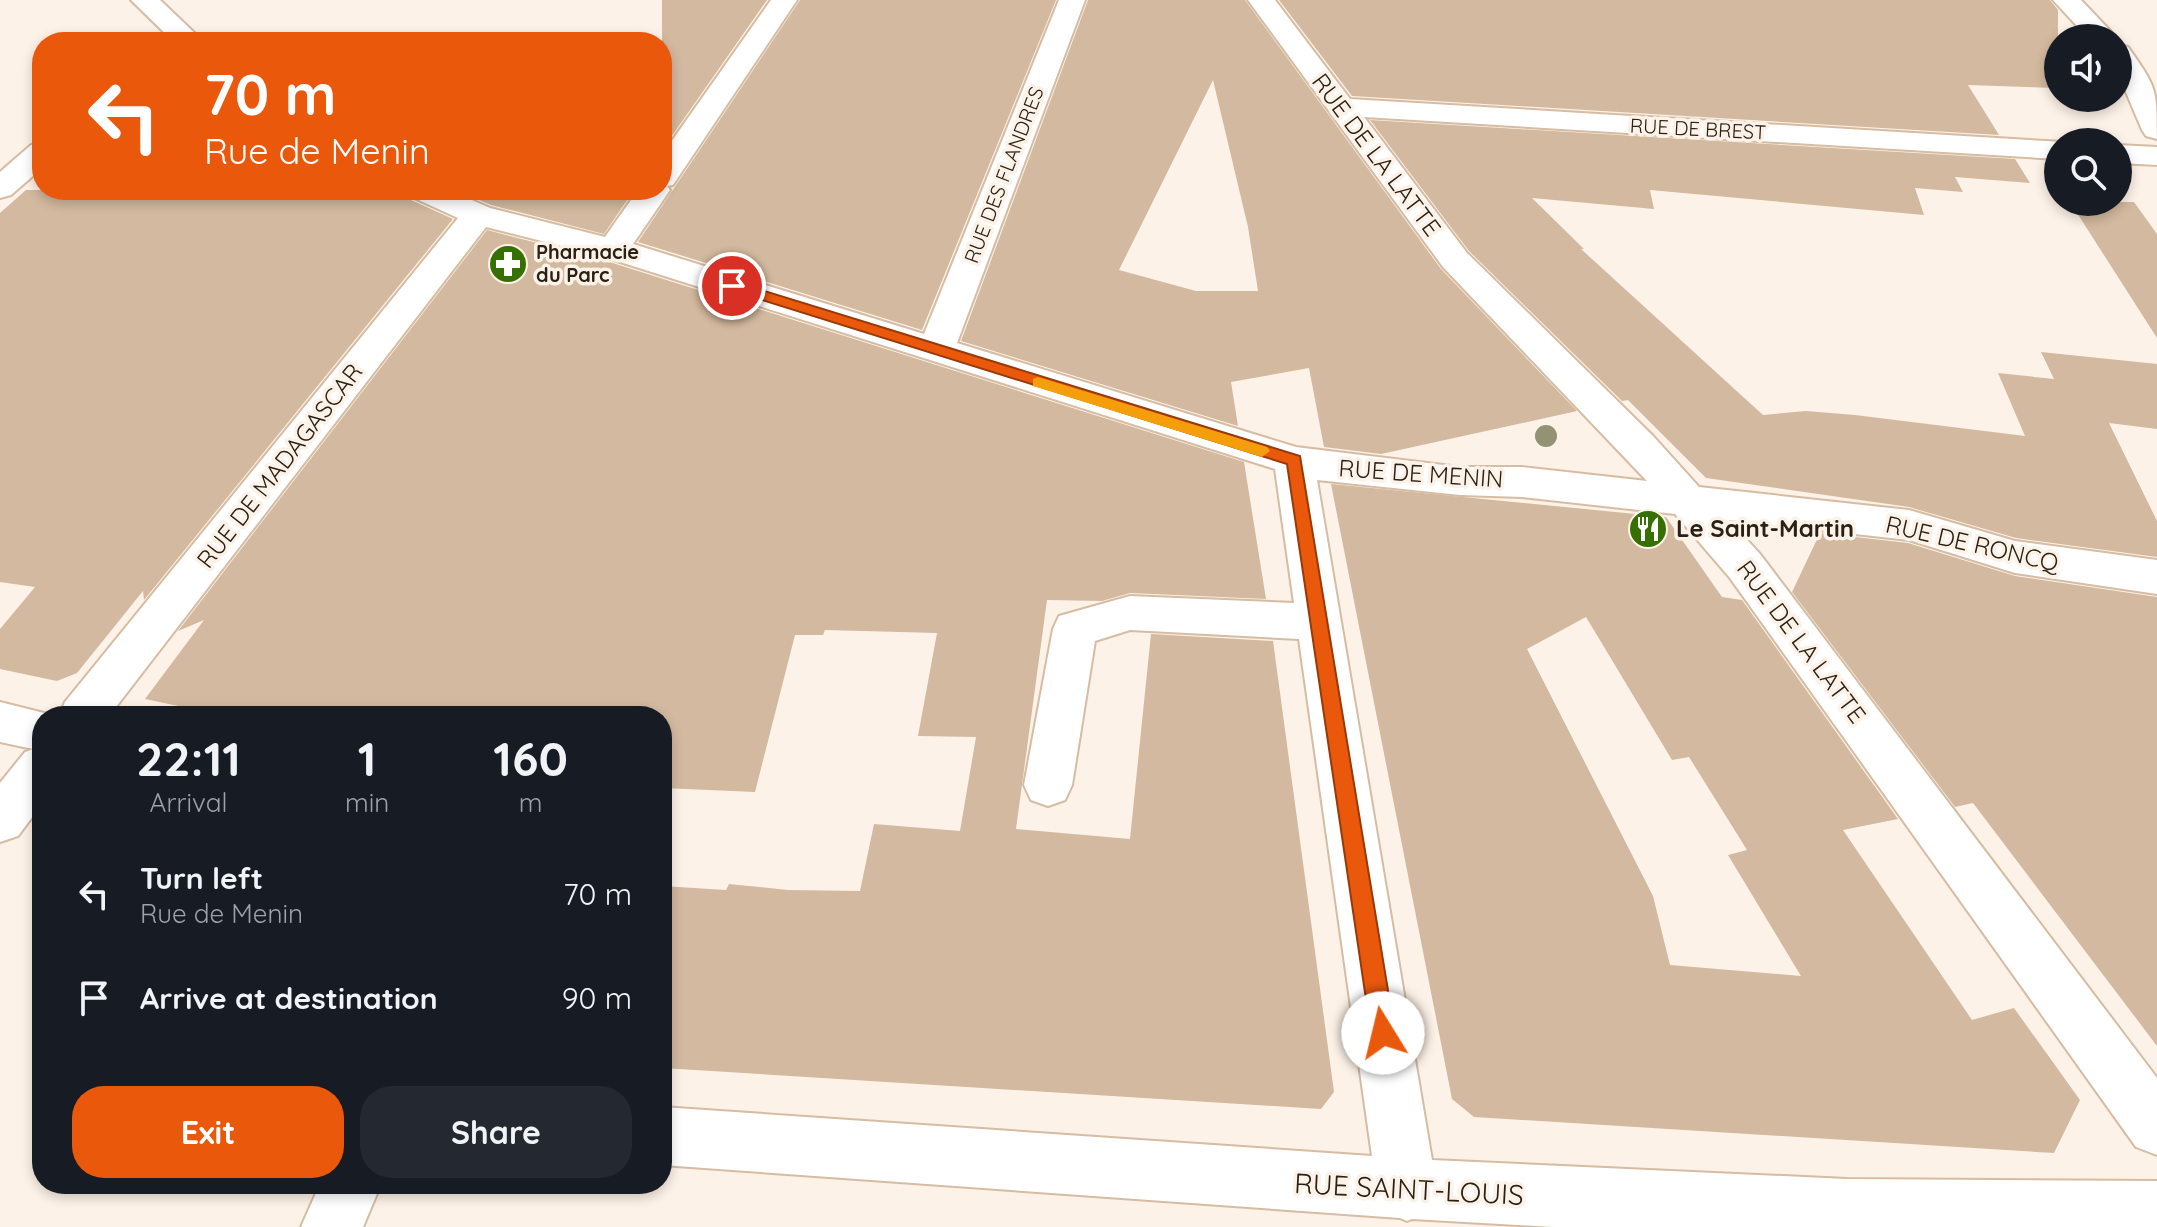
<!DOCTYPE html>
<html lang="en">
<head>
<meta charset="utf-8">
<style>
  :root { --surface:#171b24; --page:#242831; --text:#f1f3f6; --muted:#9ea1a6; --accent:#ea580c }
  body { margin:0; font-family:Quicksand,sans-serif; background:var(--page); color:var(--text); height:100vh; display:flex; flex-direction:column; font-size:30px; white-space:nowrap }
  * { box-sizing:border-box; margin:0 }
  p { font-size:26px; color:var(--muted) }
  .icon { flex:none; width:44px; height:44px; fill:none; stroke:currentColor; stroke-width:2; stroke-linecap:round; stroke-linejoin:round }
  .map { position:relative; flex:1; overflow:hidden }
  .side { position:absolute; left:32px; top:706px; width:640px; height:488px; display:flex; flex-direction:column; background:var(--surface); border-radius:32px; box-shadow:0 4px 12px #0003 }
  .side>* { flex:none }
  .hud { position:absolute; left:32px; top:32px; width:640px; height:168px; border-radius:32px; box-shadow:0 4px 12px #0003; background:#ea580c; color:#fff; overflow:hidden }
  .fabs { position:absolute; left:2044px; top:24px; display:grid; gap:16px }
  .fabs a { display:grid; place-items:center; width:88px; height:88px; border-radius:50%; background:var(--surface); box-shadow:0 4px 12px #0003; font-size:40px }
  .pin { position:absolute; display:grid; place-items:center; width:68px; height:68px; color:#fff; margin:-34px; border:4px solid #fff; border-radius:50%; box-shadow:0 2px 8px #0007 }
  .me { position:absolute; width:88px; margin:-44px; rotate:351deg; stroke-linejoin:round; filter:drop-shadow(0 0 6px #0008) }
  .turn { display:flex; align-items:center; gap:28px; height:168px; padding:0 40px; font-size:36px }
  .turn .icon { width:104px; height:104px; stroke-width:2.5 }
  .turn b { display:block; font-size:56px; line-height:68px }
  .eta { display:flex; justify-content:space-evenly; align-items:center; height:136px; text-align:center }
  .eta b { font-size:48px; font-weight:700; line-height:56px }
  .cta { display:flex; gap:16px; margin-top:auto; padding:16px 40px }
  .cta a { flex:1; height:92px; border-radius:32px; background:var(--accent); color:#fff; font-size:32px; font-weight:700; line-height:92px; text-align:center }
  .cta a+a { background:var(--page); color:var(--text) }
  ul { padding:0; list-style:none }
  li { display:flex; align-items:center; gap:24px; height:104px; padding:0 40px }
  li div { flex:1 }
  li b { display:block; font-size:30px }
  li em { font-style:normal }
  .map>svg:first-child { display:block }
  .building { fill:#d3b99f; fill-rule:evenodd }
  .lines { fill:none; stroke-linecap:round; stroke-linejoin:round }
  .minor-casing { stroke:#d6bca2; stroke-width:4 }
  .minor { fill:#fff; fill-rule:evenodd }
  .tree { fill:#939275 }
  .route { fill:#ea580c; stroke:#983908; stroke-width:2 }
  .slow { fill:#f59e0b }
  .labels { text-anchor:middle; stroke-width:7; stroke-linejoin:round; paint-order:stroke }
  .far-street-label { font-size:20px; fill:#292016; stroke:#fdf2e7 }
  .far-poi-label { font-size:20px; font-weight:bold; fill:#292016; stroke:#fdf2e7; text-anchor:start }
  .street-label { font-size:24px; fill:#292016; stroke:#fdf2e7 }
  .poi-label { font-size:24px; font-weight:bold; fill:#292016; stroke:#fdf2e7; text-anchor:start }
  .near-street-label { font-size:28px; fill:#292016; stroke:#fdf2e7 }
</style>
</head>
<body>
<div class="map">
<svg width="2157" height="1227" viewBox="0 0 2157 1227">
  <rect width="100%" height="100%" fill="#fdf2e7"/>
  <path class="building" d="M662 0H767L662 150Z
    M800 0H1056L922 330 638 242Z
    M1088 0H1245L1441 269 1577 411 1381 454 1324 447 1309 368 1231 382 1238 426 961 341ZM1213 80 1248 227 1258 291H1196L1119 270Z
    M1279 0H2050L2058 10V88L1968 85 1999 135 1352 96Z
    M1370 120 2015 159 2030 183 1955 177 1963 192 1915 188 1924 215 1650 190 1654 209 1532 198 1584 249H1581L1763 415 1806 411 1855 415 2025 436 1998 373 2054 379 2041 352 2157 364V429L2109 423 2157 521V557L2016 538 1909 507 1706 478 1628 400 1622 401 1469 251Z
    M26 190H404L411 200 453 219 144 600 143 591 77 673 57 681 0 669V629L35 587 0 582V213Z
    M456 190H634L604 234 491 205Z
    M2070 202H2134L2157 234V338Z
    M487 230 600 259 1244 462 1266 599 1130 593 1102 601 1047 600 1016 829 1130 839 1151 634 1273 641 1334 1092 1321 1109 662 1068V886L726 890 729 884 788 890 860 891 874 824 960 831 976 737 918 736 937 633 825 630 823 635H795L755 792 662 788V716H226L145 699 204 620 178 631Z
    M1331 484 1666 517 1722 597 1742 600 1898 819 1843 830 1972 1020 2014 1008 2080 1100 2054 1153 1474 1117 1452 1099ZM1586 617 1672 760 1689 757 1747 850 1728 855 1801 976 1670 965 1653 896 1527 649Z
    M1820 533 1908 543 2015 576 2157 597V1046L1973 803 1955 807 1792 592Z"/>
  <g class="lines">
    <defs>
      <path id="minor" d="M131 0H160L204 42H174Z
        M771 0H797L673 185 667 186 670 190 633 244 924 334 1059 0H1085L957 343 1296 447 1460 467H1522L1647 481 1443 267 1248 0H1275L1350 99 2063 142H2058V159L1364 117 1467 253 1653 436 1699 487 1909 510 2015 541 2157 560V594L2015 573 1909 540 1729 520 1760 554 2157 1078V1155L2136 1147 1730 578 1675 514 1522 497 1460 495 1317 480 1432 1160 1847 1179 2157 1181V1227H1553L1412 1219 1407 1221 1400 1218 662 1165V1107L1372 1156 1299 639 1130 630 1095 641 1072 785 1065 800 1048 806 1031 800 1024 785 1053 629 1059 616 1130 596 1294 603 1275 469 601 256 486 227 109 716H59L65 702 458 218 412 197 407 190H449L490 208 605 237 638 190H662V155Z
        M2053 0H2081L2117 38H2088Z
        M2118 45 2128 47C2157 88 2157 89 2157 139L2146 136 2142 130 2118 73Z
        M42 143V168L11 195 0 198V172L31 145Z
        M2118 145 2157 147V165L2118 163Z
        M0 702 56 716H42V804L18 836 0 842V783L25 752 33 749 0 742Z
        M320 1184H381L363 1227H301Z"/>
    </defs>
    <use href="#minor" class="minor-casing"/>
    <use href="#minor" class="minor"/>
  </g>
  <circle class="tree" cx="1546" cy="436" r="11"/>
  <path class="route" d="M732 281 1300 456 1395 1033 1391 1041 1383 1044 1375 1041 1371 1033 1287 464 727 289 725 286Z"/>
  <path class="slow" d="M1038 377 1267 447 1270 451 1262 457 1033 386V379Z"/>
  <defs>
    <symbol id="pharmacy-disc" viewBox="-11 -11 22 22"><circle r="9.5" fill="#367000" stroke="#fdf2e7"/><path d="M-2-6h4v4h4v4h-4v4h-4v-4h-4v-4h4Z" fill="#fff"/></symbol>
    <symbol id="restaurant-disc" viewBox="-11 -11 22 22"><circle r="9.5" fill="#367000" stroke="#fdf2e7"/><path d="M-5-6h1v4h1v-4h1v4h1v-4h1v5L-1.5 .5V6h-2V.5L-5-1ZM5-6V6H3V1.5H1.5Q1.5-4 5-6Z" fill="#fff"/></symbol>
  </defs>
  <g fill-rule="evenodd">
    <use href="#pharmacy-disc" x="486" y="242" width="44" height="44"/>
    <use href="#restaurant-disc" x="1626" y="507" width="44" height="44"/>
  </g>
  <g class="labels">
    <g class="far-street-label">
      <text transform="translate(1698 129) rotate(3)" y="7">RUE DE BREST</text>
      <text transform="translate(1004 175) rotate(-69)" y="7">RUE DES FLANDRES</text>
    </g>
    <g class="far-poi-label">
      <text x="536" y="259">Pharmacie<tspan x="536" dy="23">du Parc</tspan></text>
    </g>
    <g class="street-label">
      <text transform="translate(1376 155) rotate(53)" y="8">RUE DE LA LATTE</text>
      <text transform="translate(280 466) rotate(-52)" y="8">RUE DE MADAGASCAR</text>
      <text transform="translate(1421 474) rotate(4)" y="8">RUE DE MENIN</text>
      <text transform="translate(1972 544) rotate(13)" y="8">RUE DE RONCQ</text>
      <text transform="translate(1801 642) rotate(53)" y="8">RUE DE LA LATTE</text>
    </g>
    <g class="poi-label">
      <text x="1676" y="537">Le Saint-Martin</text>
    </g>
    <g class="near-street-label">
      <text transform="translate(1409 1189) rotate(3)" y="10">RUE SAINT-LOUIS</text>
    </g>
  </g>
</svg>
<div class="fabs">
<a><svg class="icon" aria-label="sound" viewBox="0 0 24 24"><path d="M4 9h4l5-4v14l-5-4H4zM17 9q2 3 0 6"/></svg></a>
<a><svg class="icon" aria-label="search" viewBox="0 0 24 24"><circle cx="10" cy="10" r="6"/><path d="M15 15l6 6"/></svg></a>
</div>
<div class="pin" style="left:732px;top:286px;background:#d93025"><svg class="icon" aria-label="arrive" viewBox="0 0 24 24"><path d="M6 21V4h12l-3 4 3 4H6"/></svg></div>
<svg class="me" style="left:1383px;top:1033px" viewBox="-20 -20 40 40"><circle r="19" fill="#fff"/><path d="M0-13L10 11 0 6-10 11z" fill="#ea580c"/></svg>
<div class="hud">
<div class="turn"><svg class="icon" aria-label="left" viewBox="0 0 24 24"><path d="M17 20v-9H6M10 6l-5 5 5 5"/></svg><div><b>70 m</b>Rue de Menin</div></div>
</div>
<section class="side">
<div class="eta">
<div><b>22:11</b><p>Arrival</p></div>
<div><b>1</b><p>min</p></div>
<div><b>160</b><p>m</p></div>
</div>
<ul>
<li><svg class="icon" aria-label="left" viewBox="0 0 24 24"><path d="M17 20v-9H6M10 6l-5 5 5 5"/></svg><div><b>Turn left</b><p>Rue de Menin</p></div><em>70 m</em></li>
<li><svg class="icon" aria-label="arrive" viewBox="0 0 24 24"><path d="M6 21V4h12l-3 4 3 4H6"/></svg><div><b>Arrive at destination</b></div><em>90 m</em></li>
</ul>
<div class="cta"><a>Exit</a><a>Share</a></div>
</section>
</div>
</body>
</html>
